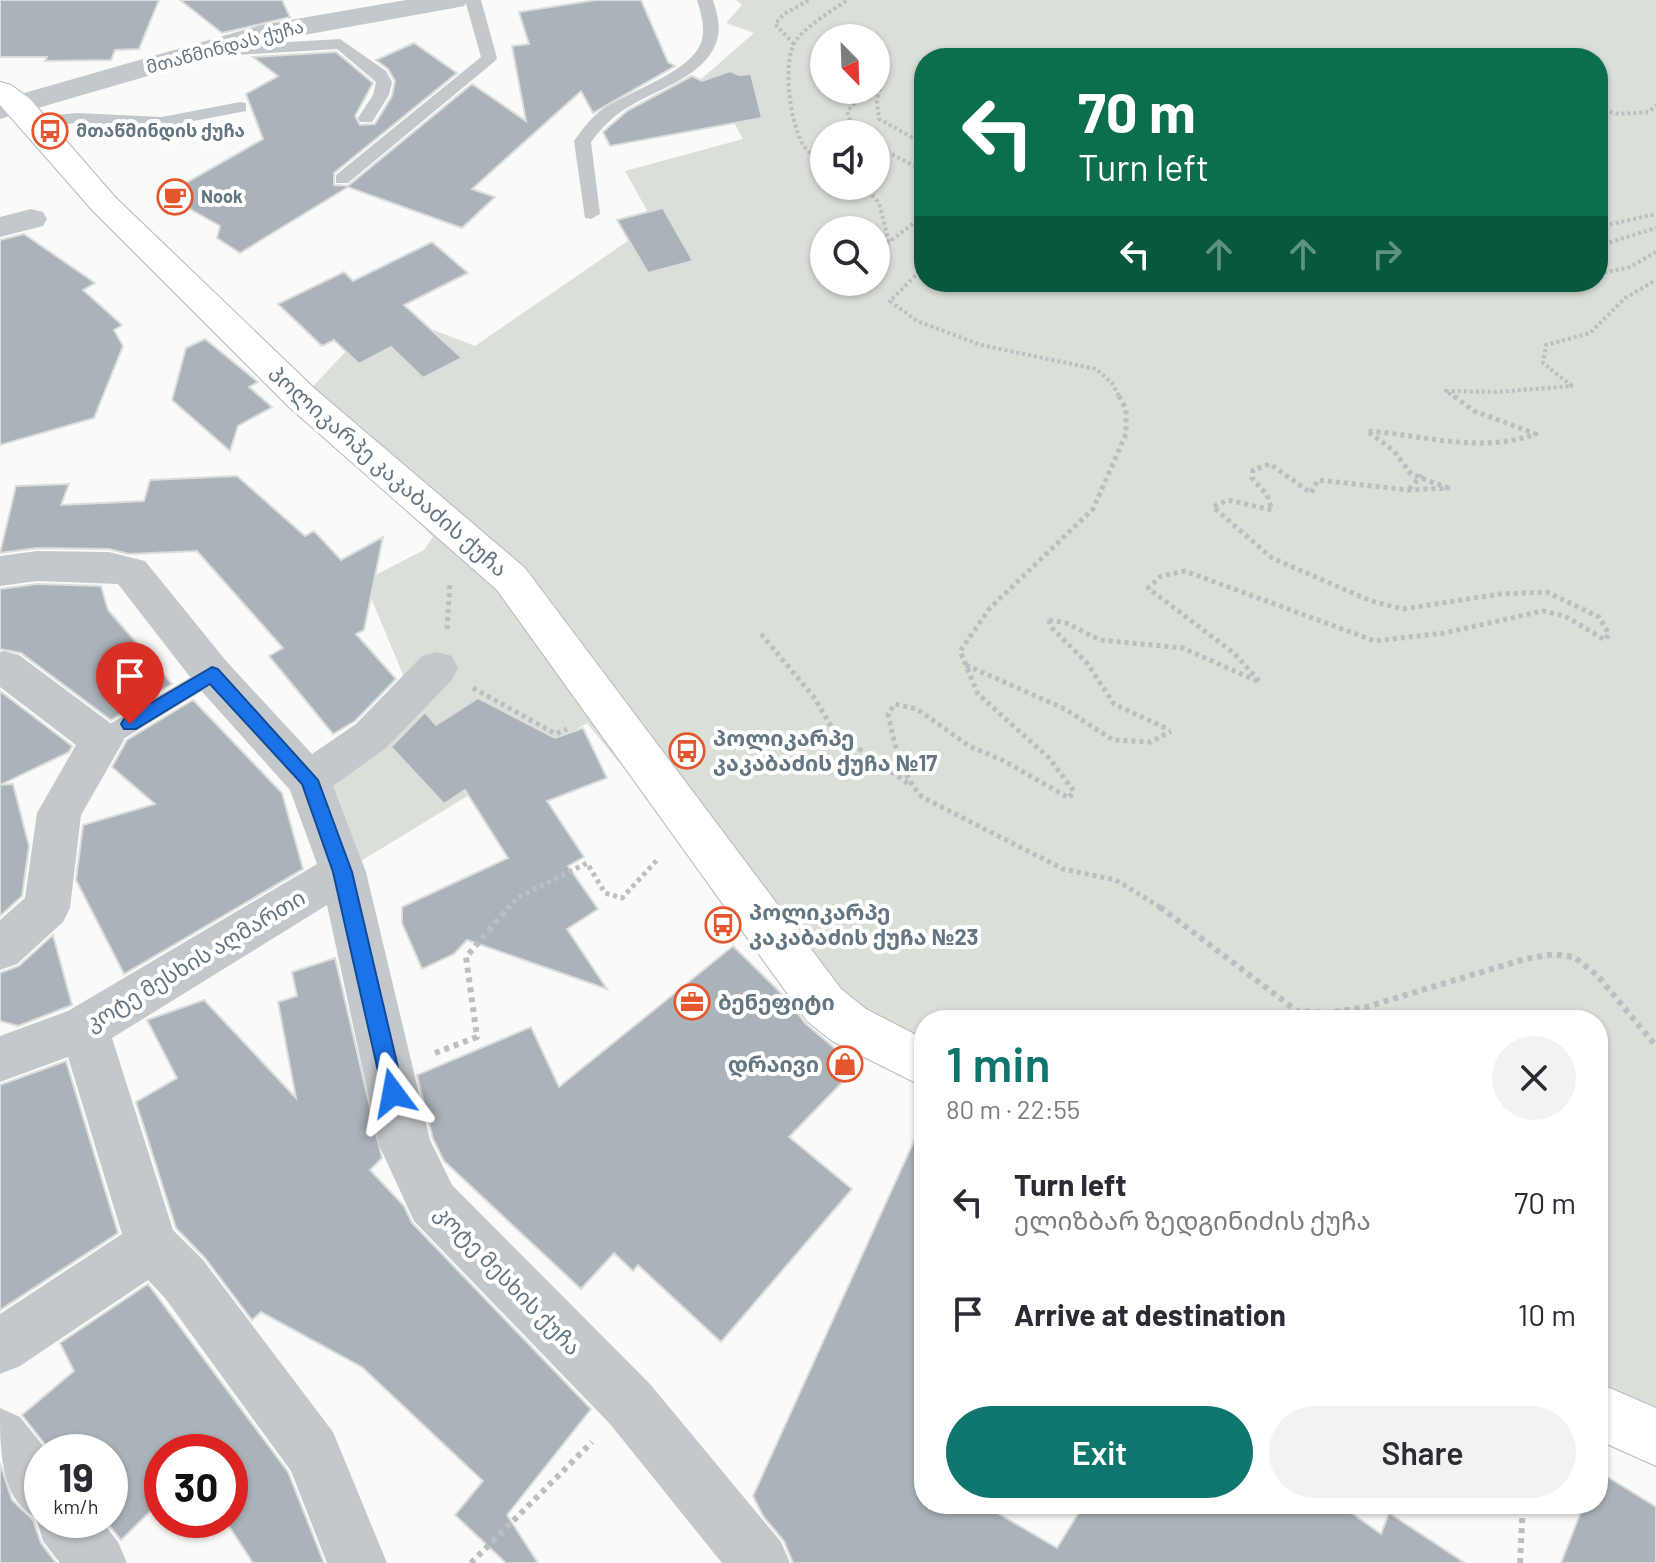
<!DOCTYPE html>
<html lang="en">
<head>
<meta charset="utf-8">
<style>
  :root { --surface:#fff; --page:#f2f2f3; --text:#2b2b33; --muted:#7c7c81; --accent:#0f766e }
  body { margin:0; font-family:Barlow,"Noto Sans Georgian",sans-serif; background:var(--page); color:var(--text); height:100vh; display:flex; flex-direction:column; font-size:30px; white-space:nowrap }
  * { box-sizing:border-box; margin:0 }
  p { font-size:26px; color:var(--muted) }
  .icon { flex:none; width:44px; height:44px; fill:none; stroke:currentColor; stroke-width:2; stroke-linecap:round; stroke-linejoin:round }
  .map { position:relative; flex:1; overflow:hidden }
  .details { position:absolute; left:914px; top:1010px; width:694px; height:504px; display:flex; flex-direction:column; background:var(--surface); border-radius:32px; box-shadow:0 2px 6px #0004 }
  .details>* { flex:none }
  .hud { position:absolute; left:914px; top:48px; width:694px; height:244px; border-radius:32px; box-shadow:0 2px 6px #0004; background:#0b6e4f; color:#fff; overflow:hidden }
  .needle { width:52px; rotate:157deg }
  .buttons { position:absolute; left:810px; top:24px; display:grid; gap:16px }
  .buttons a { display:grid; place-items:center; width:80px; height:80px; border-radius:50%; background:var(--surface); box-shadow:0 2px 6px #0004; font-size:40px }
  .speed { position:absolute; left:24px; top:1434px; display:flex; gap:16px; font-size:40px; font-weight:700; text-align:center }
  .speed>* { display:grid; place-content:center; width:104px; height:104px; border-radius:50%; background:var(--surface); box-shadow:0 2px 6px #0004; line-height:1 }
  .speed small { font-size:20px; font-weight:400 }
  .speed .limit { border:12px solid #d22; background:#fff; color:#111 }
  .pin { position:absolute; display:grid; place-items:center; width:68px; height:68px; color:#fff; margin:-82px -34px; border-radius:50% 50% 50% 0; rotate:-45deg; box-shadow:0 0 8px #0007 }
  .pin .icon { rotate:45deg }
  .me { position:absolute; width:88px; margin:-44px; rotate:347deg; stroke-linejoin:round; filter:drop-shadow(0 0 6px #0008) }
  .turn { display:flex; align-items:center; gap:28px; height:168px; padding:0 32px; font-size:36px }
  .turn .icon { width:104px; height:104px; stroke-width:2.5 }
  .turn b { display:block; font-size:56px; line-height:68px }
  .lanes { display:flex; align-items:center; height:76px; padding:0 32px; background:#0003; justify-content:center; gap:40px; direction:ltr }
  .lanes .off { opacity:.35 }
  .round { display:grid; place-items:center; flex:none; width:84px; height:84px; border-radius:42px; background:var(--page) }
  .summary { display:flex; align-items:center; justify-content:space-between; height:136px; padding:0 32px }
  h1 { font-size:48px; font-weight:600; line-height:60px; color:var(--accent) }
  .action { display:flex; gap:16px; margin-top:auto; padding:16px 32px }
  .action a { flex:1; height:92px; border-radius:48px; background:var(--accent); color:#fff; font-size:32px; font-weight:600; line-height:92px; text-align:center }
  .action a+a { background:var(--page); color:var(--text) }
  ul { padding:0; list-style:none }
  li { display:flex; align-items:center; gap:24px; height:112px; padding:0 32px }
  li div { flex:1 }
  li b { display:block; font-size:30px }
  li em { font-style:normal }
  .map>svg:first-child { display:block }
  .green { fill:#dadfd7; fill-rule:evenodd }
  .building { fill:#aab3b9; stroke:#dcdcda; stroke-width:2 }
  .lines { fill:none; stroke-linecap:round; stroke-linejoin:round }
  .secondary-casing { stroke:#b3babf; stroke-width:2 }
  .path-far2 { stroke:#bbbfc2; stroke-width:4; stroke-dasharray:3 3; stroke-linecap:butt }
  .path-far1 { stroke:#bbbfc2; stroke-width:5; stroke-dasharray:4 4; stroke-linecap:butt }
  .path { stroke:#bbbfc2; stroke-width:6; stroke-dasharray:5 5; stroke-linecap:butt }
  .lane { fill:#c3c8cc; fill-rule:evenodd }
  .street { fill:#c3c8cc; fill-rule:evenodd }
  .secondary { fill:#fff; fill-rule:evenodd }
  .route { fill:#1a73e8; stroke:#114b97; stroke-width:2 }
  .labels { text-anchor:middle; stroke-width:8; stroke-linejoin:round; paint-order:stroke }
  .far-street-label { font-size:18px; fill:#657683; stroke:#fff }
  .far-poi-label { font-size:18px; font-weight:bold; fill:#657683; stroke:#fff; text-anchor:start }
  .street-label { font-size:22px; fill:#657683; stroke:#fff }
  .poi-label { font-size:22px; font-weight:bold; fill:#657683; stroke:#fff; text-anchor:start }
</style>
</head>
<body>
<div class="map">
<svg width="1656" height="1563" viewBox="0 0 1656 1563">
  <rect width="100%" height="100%" fill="#fafaf8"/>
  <path class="green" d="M736 0H1656V1430L1598 1417V1020H924V1070L825 1015 587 723 343 872 309 780 412 696 364 581 424 550 433 537 302 398 384 311 475 346 654 223 625 171 743 139 718 94 699 81 754 33 726 23 742 5ZM824 38H876V90H824ZM924 58H1598V282H924ZM824 134H876V186H824ZM824 230H876V282H824Z"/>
  <path class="building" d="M0 0H159L139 49 115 50 111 60 45 61 47 57H0Z
    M180 0H282L290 17 222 33Z
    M596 0H641L668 62 675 66 593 113 581 91 472 189 495 197 462 228 348 187 240 253 217 238 220 226 165 195 263 139 246 94 278 76 253 57 336 52 373 83 355 116 360 125 375 124 392 96 395 81 388 69 376 60 414 43 457 73 334 173V185L348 186 472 84 526 121 512 46 529 44 519 12Z
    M730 71 739 75 751 74 762 118 610 146 603 132 627 111 692 76 702 81Z
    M663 208 693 261 648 273 617 220Z
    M24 234 95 283 83 290 122 325 114 330 123 346 94 418 0 445V240Z
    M432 242 468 273 404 305 462 358 423 378 391 347 359 364 334 340 322 346 278 304 344 272 353 281Z
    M205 339 258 382 249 387 272 407 238 426 230 451 172 400 186 348Z
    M237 476 305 536 314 531 341 560 383 537 364 630 356 634 396 679 355 721 333 734 269 656 283 648 197 551 129 554 109 549 37 548 0 553 16 486 69 484 61 505 144 501 150 480Z
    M37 584 101 586 108 610 172 684 111 720 21 653 0 649V589Z
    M0 691 72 746 69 752 0 785Z
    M478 698 555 738 583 728 607 778 547 801 584 857 568 866 598 909 567 929 607 989 467 940 454 954 422 969 402 923V907L508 858 465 790 444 804 391 747 425 712 436 725Z
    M193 700 282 793 303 869 124 974 76 880 83 825 155 804 112 767 127 740Z
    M13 784 29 846 22 896 0 916V785Z
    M53 935 72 1005 18 1026 0 1021V973L19 966Z
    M733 946 789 1001 805 1023 857 1067 789 1137 852 1189 721 1342 638 1265 633 1271 614 1253 581 1289 444 1161 433 1139 417 1075 531 1027 559 1087Z
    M335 958 382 1158 370 1170 404 1206 412 1223 591 1409 507 1515 538 1563H506L455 1515 483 1481 362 1367 261 1312 252 1320 205 1258 176 1228 136 1102 177 1078 147 1020 204 1000 296 1098 278 1002 297 996 292 972Z
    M66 1061 118 1233 0 1310V1085Z
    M924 1119V1504H982L1057 1548 1084 1504H1339L1381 1534 1389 1513 1465 1563H793L784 1541 763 1516 753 1496Z
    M148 1284 288 1472 324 1563H253L225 1520H230V1452H162V1500L121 1540 105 1520H110V1452H51L22 1415 74 1371 60 1343Z
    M0 1463 12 1500 33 1520 41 1543 56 1563H0Z
    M1598 1471 1656 1507V1563H1561L1584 1504H1598Z"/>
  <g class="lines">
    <defs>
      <path id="secondary" d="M0 82 11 85 30 99 115 197 315 389 525 568 841 989 866 1009 924 1039V1087L832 1041 807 1021 497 590 289 407 93 211 0 105Z
        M1598 1383 1656 1408V1466L1598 1440Z"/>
    </defs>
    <use href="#secondary" class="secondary-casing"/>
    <path class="path-far2" d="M794 44 775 24 784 14 809 0
      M876 72 878 68 884 70 877 101 879 119 924 144
      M1598 109 1619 114 1649 112 1656 105
      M861 134 853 128 847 112 866 90
      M876 146 924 171
      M824 165C816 158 807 152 802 143 790 121 781 59 797 39 810 23 831 12 847 0
      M864 186 879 203 889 242 924 215
      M1598 227 1656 214
      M1598 246 1656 228
      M924 267 890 301 917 321 981 345 1096 369 1112 383 1120 398
      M1598 274 1630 267 1656 252
      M1572 386 1543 363 1546 345 1590 333 1625 298 1656 280
      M1456 398 1446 391 1496 392 1573 386"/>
    <path class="path-far1" d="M1119 396 1126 409V434L1093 509 990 608 960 651 978 694 1049 758 1074 791 1069 798 1004 761 969 746 917 709 895 704 888 714C895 745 900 773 922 797L1063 869 1116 880 1163 909
      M1409 489 1422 475
      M1049 620 1066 623 1100 640 1183 648 1257 681
      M1049 620 1051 627 1087 663 1114 704 1170 730
      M447 629 450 583
      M761 634 813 696 834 731 909 784
      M966 665 1065 709 1113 740 1151 742 1171 731
      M1259 681 1235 654 1148 588 1161 576 1185 571 1375 641 1444 633 1543 611 1565 616 1605 640 1609 634 1599 617 1547 592 1500 594 1403 609 1371 601 1272 558 1213 507 1228 500 1272 510 1267 495 1252 478 1253 470 1270 464 1311 493 1318 480 1408 490 1448 488 1411 474 1394 451 1367 431C1424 435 1480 454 1536 434L1474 411 1454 396
      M473 688 556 734 567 729
      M508 909 517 898 587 863 605 893 622 898 658 859"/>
    <path class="path" d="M1160 907 1297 1011 1329 1013 1366 1007 1525 959 1554 954 1574 957 1597 975 1656 1046
      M435 1053 477 1037 466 957 509 907
      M471 1563 592 1442
      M1520 1563 1523 1504"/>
    <path class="lane" d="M465 0H481L497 58 495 61 348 183H336V175L481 57Z
      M697 0H713C717 14 722 28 716 43 704 76 660 88 632 105 615 114 603 126 591 142L600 214 591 219 585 218 574 141C582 130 591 117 603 109 629 91 689 73 701 43 706 28 701 14 697 0Z
      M340 39 386 71 392 82 389 95 372 122H360L358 118 373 95 376 82 337 49 204 57 196 52 204 47Z
      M240 102 246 103V111L162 127 77 123 33 127 25 122 33 117 77 113 162 117Z
      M212 665 220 668 223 674 220 680 110 747 102 750 94 747 90 740 94 733Z"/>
    <path class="street" d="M406 0H468L464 6 454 8 265 42 0 119V100L261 25Z
      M31 209 43 212 47 219 43 226 0 237V217Z
      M37 551 109 552 145 561 227 662 312 754 356 724 422 656 437 652 452 656 458 668 452 680 386 748 333 786 366 872 430 1140 452 1185 650 1384 781 1542 790 1563H722L610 1424 414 1221 379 1145 327 905 112 1038 173 1230 203 1260 333 1432 387 1563H327L291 1471 165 1298 148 1280 20 1366 0 1374V1314L122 1234 68 1057 0 1082V1036L68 1011 317 864 290 790 197 686 118 584 37 581 0 586V556Z
      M4 651 19 655 117 728 124 740 81 815 70 908 63 922 17 964 0 970V920L25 898 37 813 76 745 0 687V652Z
      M0 1408 20 1417 48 1452H42V1520H101L118 1542 127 1563H60L43 1541 36 1518C0 1499 0 1450 0 1408Z"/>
    <use href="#secondary" class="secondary"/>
  </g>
  <path class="route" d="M212 667 218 669 318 780 352 872 404 1093 401 1100 393 1103 386 1100 383 1093 333 872 302 784 210 684 136 729H124L121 724 124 719Z"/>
  <defs>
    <symbol id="bus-ring" viewBox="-11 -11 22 22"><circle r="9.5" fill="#fff" stroke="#e4572e" stroke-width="1.5"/><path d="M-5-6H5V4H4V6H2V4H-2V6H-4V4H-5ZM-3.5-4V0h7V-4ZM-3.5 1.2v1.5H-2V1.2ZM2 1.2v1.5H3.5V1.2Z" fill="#e4572e"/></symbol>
    <symbol id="cafe-ring" viewBox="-11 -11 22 22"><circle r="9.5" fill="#fff" stroke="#e4572e" stroke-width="1.5"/><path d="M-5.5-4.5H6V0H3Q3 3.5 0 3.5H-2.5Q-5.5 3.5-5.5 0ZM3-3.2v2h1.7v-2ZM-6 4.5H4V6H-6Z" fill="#e4572e"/></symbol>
    <symbol id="office-ring" viewBox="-11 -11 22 22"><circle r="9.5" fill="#fff" stroke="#e4572e" stroke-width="1.5"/><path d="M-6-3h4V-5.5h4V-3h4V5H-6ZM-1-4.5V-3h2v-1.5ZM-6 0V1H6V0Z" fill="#e4572e"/></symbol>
    <symbol id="shop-ring" viewBox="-11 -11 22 22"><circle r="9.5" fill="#fff" stroke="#e4572e" stroke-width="1.5"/><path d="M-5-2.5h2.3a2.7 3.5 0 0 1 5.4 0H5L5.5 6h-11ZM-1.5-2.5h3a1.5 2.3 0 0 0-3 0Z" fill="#e4572e"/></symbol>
  </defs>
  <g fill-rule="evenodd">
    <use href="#bus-ring" x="30" y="111" width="40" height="40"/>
    <use href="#cafe-ring" x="155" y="177" width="40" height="40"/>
    <use href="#bus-ring" x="667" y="731" width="40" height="40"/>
    <use href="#bus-ring" x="703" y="905" width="40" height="40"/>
    <use href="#office-ring" x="672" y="982" width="40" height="40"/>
    <use href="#shop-ring" x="825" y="1044" width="40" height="40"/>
  </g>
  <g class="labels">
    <g class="far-street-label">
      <text transform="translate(225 47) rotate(-15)" y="6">მთაწმინდას ქუჩა</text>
    </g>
    <g class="far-poi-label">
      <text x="76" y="137">მთაწმინდის ქუჩა</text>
      <text x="201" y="203">Nook</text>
    </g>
    <g class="street-label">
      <text transform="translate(388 471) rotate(41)" y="8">პოლიკარპე კაკაბაძის ქუჩა</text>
      <text transform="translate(195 960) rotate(-31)" y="8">კოტე მესხის აღმართი</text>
      <text transform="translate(508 1280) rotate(46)" y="8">კოტე მესხის ქუჩა</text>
    </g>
    <g class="poi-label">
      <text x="713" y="746">პოლიკარპე<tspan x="713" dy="25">კაკაბაძის ქუჩა №17</tspan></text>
      <text x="749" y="920">პოლიკარპე<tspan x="749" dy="25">კაკაბაძის ქუჩა №23</tspan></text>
      <text x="718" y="1010">ბენეფიტი</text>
      <text x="819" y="1072" text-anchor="end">დრაივი</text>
    </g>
  </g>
</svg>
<div class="buttons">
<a><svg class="needle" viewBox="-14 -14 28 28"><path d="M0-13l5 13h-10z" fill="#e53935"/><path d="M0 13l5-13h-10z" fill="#7c7c81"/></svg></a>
<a><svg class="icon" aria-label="sound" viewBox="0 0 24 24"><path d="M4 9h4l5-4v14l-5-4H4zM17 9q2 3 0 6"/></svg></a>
<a><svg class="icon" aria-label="search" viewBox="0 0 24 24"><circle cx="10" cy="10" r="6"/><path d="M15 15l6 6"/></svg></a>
</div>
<div class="speed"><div>19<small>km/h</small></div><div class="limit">30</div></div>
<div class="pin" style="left:130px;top:724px;background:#d93025"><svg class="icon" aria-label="arrive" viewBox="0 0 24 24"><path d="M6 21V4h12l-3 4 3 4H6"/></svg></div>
<svg class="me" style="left:393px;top:1093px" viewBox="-20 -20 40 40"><path d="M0-17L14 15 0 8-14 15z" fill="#1a73e8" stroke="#fff" stroke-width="4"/></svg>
<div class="hud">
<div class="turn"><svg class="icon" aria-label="left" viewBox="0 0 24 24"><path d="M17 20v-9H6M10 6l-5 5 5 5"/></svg><div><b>70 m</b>Turn left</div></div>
<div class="lanes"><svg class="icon" aria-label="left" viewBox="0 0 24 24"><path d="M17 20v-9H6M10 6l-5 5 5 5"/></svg><svg class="icon off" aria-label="ahead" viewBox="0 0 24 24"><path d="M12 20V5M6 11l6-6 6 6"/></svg><svg class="icon off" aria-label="ahead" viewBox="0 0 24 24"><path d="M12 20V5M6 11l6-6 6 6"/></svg><svg class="icon off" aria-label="right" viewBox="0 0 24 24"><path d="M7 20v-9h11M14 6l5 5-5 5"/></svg></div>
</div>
<section class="details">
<div class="summary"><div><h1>1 min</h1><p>80 m · 22:55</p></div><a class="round"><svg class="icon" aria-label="close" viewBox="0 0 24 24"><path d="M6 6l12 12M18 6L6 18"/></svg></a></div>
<ul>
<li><svg class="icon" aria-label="left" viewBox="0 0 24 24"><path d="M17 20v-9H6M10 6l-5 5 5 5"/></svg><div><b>Turn left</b><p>ელიზბარ ზედგინიძის ქუჩა</p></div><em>70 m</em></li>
<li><svg class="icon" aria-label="arrive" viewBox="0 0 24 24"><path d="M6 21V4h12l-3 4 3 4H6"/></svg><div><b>Arrive at destination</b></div><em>10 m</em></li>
</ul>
<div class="action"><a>Exit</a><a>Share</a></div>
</section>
</div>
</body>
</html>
